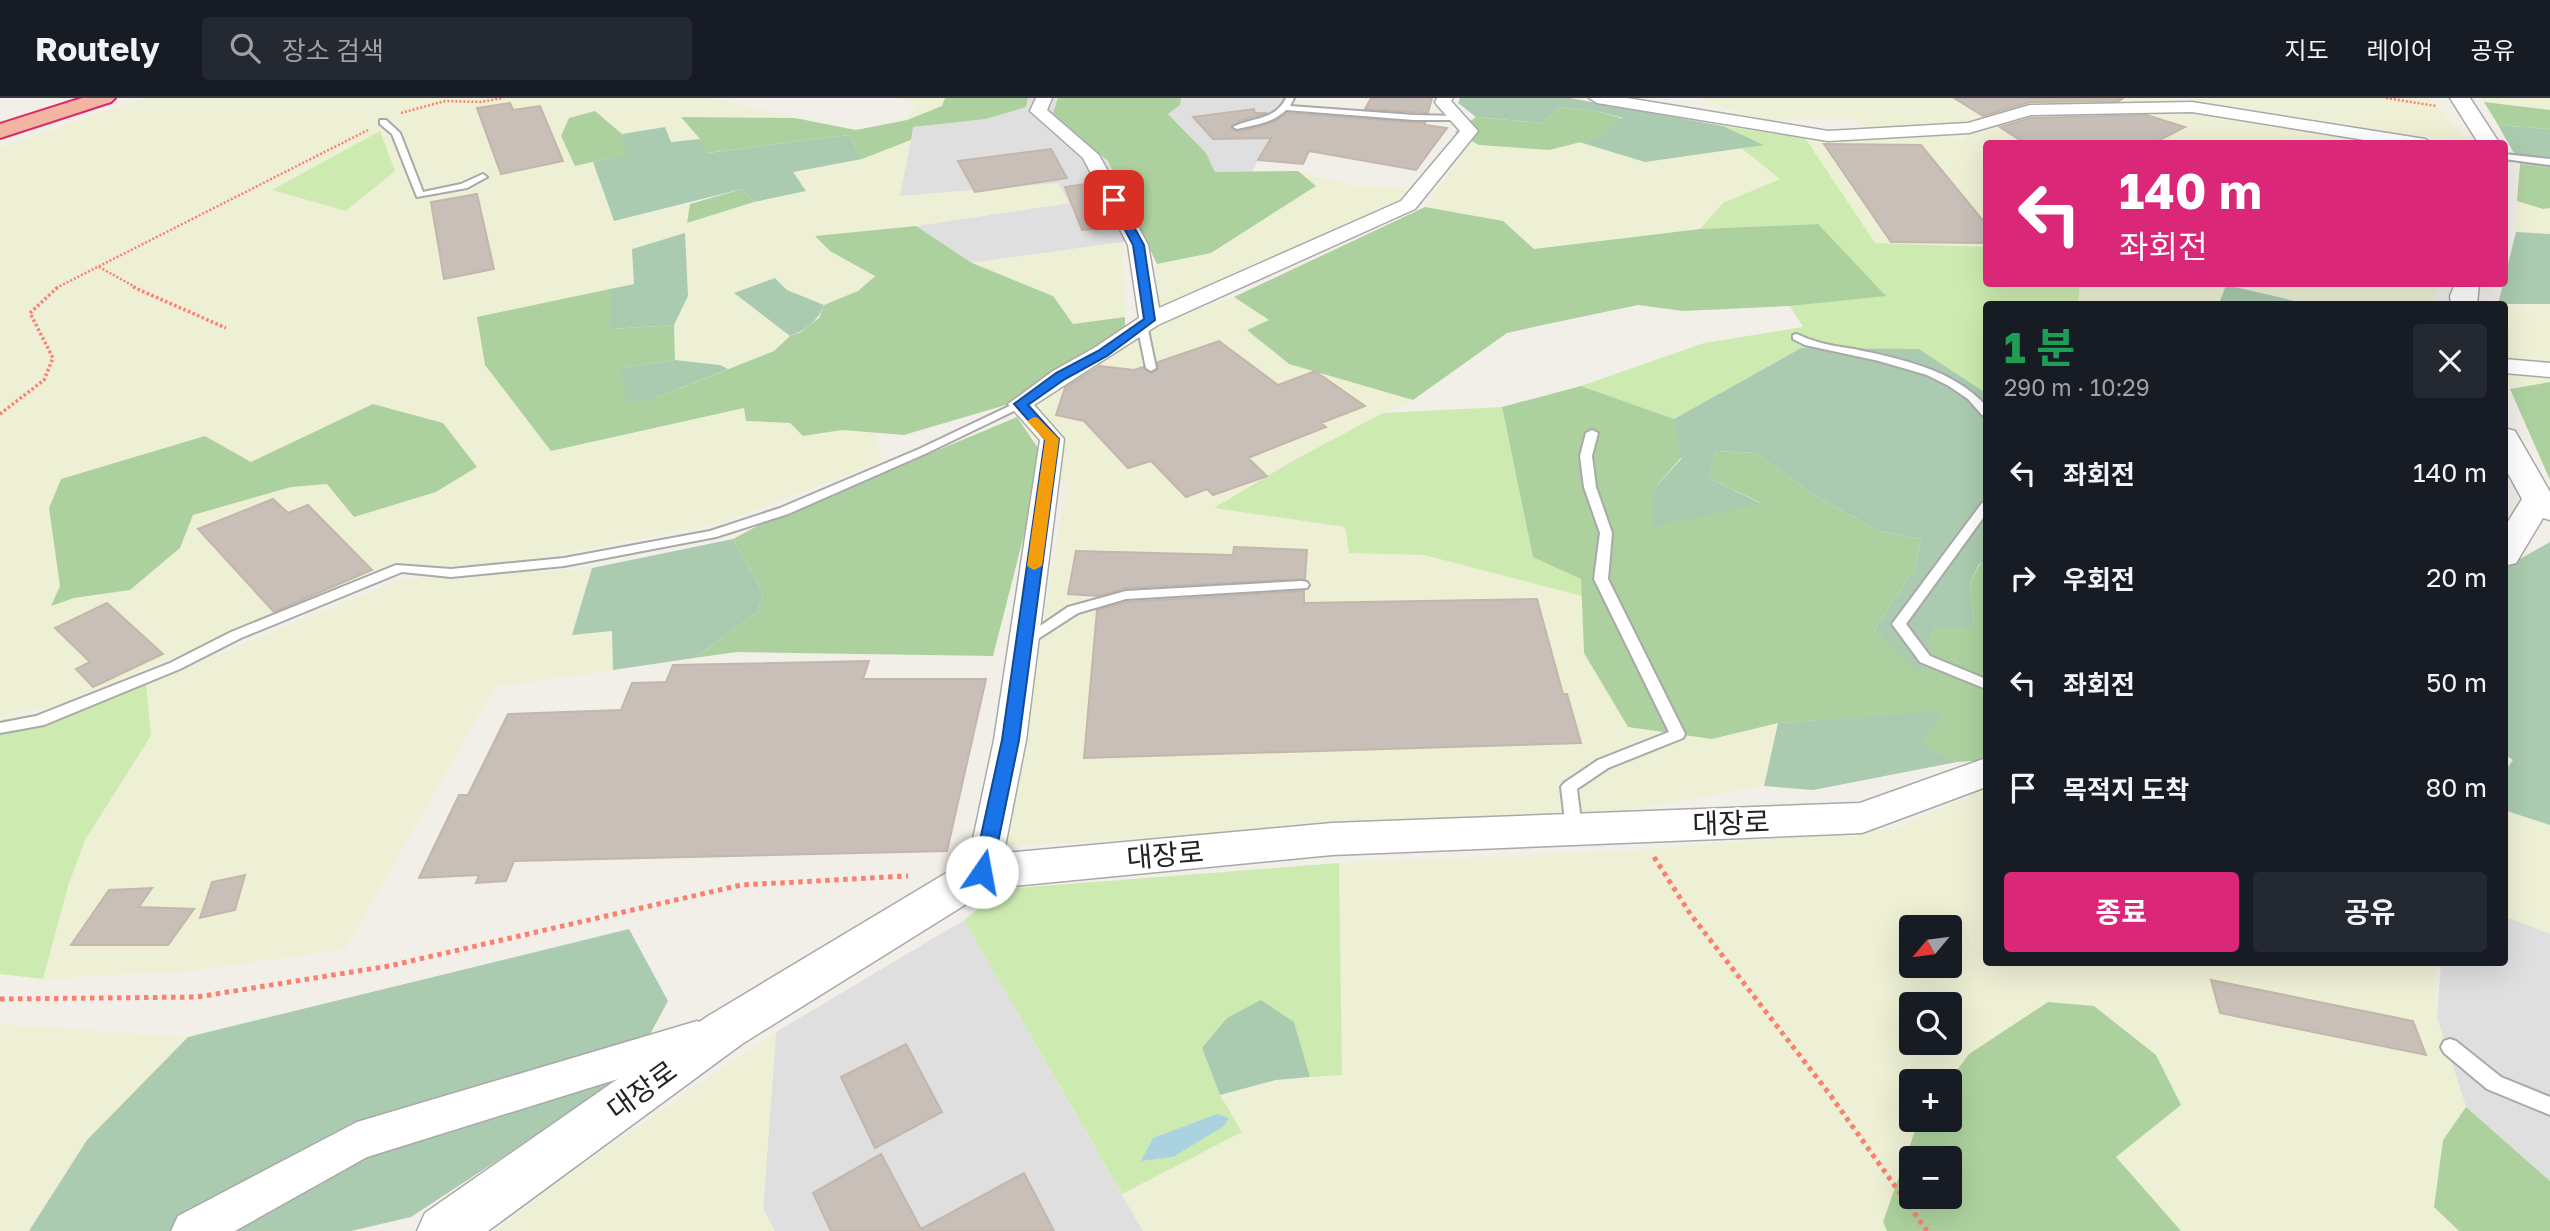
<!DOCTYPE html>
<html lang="ko">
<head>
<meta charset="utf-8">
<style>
  :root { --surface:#171b24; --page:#242831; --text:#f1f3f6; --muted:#9ea1a6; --line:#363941; --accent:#db2777 }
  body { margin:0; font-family:"Golos Text","Noto Sans KR",sans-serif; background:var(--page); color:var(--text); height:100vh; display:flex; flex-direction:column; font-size:26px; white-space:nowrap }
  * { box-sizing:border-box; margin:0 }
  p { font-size:23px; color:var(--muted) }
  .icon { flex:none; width:38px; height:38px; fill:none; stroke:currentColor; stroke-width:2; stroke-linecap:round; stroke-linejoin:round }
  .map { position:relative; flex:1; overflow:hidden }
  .drawer { position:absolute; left:1983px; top:203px; width:525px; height:665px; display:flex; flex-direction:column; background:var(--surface); border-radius:7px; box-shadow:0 7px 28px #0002 }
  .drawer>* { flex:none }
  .hud { position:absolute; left:1983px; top:42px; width:525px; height:147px; border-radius:7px; box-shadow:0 7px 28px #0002; background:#db2777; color:#fff; overflow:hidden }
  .needle { width:46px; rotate:241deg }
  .tools { position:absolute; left:1899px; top:817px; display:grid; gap:14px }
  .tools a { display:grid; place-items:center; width:63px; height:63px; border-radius:7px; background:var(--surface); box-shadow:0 7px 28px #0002; font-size:35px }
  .pin { position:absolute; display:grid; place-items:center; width:60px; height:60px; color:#fff; margin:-30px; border-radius:14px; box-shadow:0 4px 10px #0006 }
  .me { position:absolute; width:77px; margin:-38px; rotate:12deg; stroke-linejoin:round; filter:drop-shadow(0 0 5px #0008) }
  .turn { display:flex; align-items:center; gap:24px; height:147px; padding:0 21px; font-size:32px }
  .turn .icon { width:91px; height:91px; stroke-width:2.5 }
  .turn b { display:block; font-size:49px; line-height:60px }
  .round { display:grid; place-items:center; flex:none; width:74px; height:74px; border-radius:7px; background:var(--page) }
  .head { display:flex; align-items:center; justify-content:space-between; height:119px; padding:0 21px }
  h1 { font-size:42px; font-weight:700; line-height:52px; color:#1e9e55 }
  .button { display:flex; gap:14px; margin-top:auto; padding:14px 21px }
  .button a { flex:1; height:80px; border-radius:7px; background:var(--accent); color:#fff; font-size:28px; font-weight:700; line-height:80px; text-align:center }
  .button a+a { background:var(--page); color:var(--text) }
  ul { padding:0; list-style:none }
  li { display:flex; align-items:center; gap:21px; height:105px; padding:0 21px }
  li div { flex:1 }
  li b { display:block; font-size:26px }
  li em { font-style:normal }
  header { display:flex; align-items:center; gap:42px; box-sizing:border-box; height:98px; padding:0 35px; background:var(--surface); border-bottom:2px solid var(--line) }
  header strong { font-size:33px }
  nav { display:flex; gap:38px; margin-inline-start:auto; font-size:24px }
  .search { width:490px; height:63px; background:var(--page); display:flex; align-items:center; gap:18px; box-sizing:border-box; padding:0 24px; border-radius:7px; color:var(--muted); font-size:26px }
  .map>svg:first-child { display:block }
  .residential { fill:#e0dfdf }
  .farmland { fill:#eef0d5; fill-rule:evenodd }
  .grass { fill:#cdebb0 }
  .forest { fill:#add19e; fill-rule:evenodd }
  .cemetery { fill:#aacbaf }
  .water { fill:#aad3df }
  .building { fill:#c7bfb8; stroke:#c4b6ab; stroke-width:2 }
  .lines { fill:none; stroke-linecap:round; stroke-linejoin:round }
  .service-casing { stroke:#a9a9a9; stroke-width:4 }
  .minor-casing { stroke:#a9a9a9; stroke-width:3 }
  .tertiary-casing { stroke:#a9a9a9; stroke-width:3 }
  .trunk-casing { stroke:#dc2a67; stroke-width:4 }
  .path-far2 { stroke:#fa8072; stroke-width:2.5; stroke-dasharray:2 2; stroke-linecap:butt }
  .path-far1 { stroke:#fa8072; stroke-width:3.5; stroke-dasharray:2.5 2.5; stroke-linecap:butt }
  .path { stroke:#fa8072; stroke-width:5; stroke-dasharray:4.5 4.5; stroke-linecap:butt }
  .service { fill:#fff; fill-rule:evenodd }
  .minor { fill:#fff; fill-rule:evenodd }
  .tertiary { fill:#fff; fill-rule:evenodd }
  .trunk { fill:#f2b4a3; fill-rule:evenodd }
  .route { fill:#1a73e8; stroke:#114b97; stroke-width:2 }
  .slow { fill:#f59e0b }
  .labels { text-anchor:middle; stroke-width:5; stroke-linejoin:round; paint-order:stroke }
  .near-street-label { font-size:28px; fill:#222; stroke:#fff }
</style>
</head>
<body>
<header>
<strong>Routely</strong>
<div class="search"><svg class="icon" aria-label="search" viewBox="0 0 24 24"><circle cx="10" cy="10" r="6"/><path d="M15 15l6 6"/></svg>장소 검색</div>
<nav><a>지도</a><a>레이어</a><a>공유</a></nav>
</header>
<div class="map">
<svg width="2550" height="1133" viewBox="0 0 2550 1133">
  <rect width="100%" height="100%" fill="#f2efe9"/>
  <path class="residential" d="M1028 0H1058L1053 15 1108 63 1145 141 972 165 916 128 1069 105 899 98 913 29 986 21 1026 9Z
    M1181 0H1289L1252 74H1215L1206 55 1168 16 1180 7Z
    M2504 818 2550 835V1083L2466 1009 2437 920 2441 865 2504 864Z
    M964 822 1143 1133H775L763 1111 776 934Z"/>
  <path class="farmland" d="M145 0H713L795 20 682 19 700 41 671 44 664 29 622 36 595 13 569 20 561 38 575 67 593 64 614 123 690 106 688 125 754 104 805 93 793 74 862 61 911 42 900 98 1058 85 1069 105 916 128 816 138 830 153 875 177 858 193 824 207 787 192 775 181 735 196 790 238 774 253 728 271 720 267 675 262 674 227 688 198 634 187 478 219 485 267 551 353 745 310 746 323 790 325 804 338 842 332 874 335 883 363 721 425 546 459 483 469 393 467 64 606 0 619V49ZM395 73 347 113 273 91ZM373 306 476 370 436 394 327 386 291 389 193 417 180 450 130 492 74 500 52 507 60 489 57 460Z
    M897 0H945L942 8 906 22 916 6Z
    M1700 0H2170L2179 5 2018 9 1961 26 1872 31 1850 22H1757Z
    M2182 0H2430L2471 45H2461Z
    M2480 0H2550V12L2484 4Z
    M2045 13H2201L2395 45 1986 46V149L1874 145 1805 40 1944 37 1965 42 1962 38Z
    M1471 43 1479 47 1549 52 1579 44 1645 64 1741 50 1780 81 1723 105 1700 131 1534 151 1503 123 1425 109Z
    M1298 73 1355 88 1409 89 1396 106 1168 208 1156 209 1157 166 1212 155 1315 87Z
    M2517 103 2543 111 2550 110V136L2516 134Z
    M1122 144 1125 219 1073 226 1053 198 972 165Z
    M2080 186H2439L2432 206H2308L2226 187 2219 206H2078Z
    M1234 199 1270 222 1248 232 1289 266 1413 302 1383 315 1296 361 1215 410 1345 429 1349 455 1424 457 1582 498 1584 555 1712 641 1778 625 1764 688 1601 717 1006 748 1066 389 1009 306 1125 233Z
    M2550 206V284L2510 291 2504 253V207Z
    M592 470 572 537 613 533V572L495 589 345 851 193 873 43 881 68 788 85 742 151 638 146 586 399 482Z
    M1986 690V864L2435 865 2437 920 2466 1009 2443 1042 2434 1109 2459 1133H2181L2115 1058 2181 1007 1969 956 1949 983 1911 984V1022H1920L1883 1124 1887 1133H1143L1122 1096 1242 1034 1220 997 1276 982 1342 977 1339 765 1623 753 1896 731ZM1911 830H1950V868H1911ZM1911 906H1950V945H1911Z
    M2504 712 2550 727V836L2504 818Z
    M0 926 188 939 87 1042 29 1133H0Z
    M776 934 763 1111 775 1133H496L568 1076Z"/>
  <path class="grass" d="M1723 28 1805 40 1875 145 1986 149V186H2080L2078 206H1986V295L1919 251 1795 253 1674 321 1581 288 1704 245 1803 229 1790 208 1885 197 1817 126 1700 131 1723 105 1780 81 1741 50 1762 46Z
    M380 33 395 73 346 113 272 92Z
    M1502 309 1533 458 1581 481 1582 498 1424 457 1349 455 1345 429 1214 410 1296 361 1383 315Z
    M146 586 151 638 85 742 68 788 43 881 0 876V622L65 612Z
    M1339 765 1342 977 1310 979 1294 924 1202 950 1220 997 1242 1034 1122 1096 964 822 1004 791Z"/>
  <path class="forest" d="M945 0H1028L1026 9 986 21 913 29 911 42 862 61 849 37 707 55 700 41 681 19 795 20 856 32 907 22 942 8Z
    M1058 0H1181L1180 7 1168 16 1206 55 1215 74 1298 73 1316 88 1211 155 1157 166 1108 63 1053 15Z
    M2484 4 2550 12V31L2498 27Z
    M1560 9 1596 13 1624 21 1593 41 1549 52 1479 47 1455 34 1476 19 1543 25Z
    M595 13 622 36 628 56 575 68 561 38 569 20Z
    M2520 66 2550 70V110L2543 111 2517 103Z
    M742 91 754 104 687 125 690 106Z
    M1425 109 1503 123 1534 151 1700 131 1818 126 1886 198 1790 208 1683 213 1638 207 1538 228 1507 235 1413 302 1289 266 1247 232 1269 222 1234 199Z
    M916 128 972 165 1053 198 1073 226 1125 219V233L1009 306 904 337 842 332 803 338 790 325 746 323 744 310 551 353 485 267 477 219 610 191V231L674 227 675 262 621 270 658 299 774 253 790 238 801 234 819 220 824 207 858 193 875 178 830 153 815 138Z
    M2550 284V382L2510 291Z
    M1581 288 1674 321 1685 355 1654 391 1761 405 1709 380 1716 353 1755 355 1817 399 1879 433 1921 441 1914 472 1874 532 1921 575 1934 528 1974 529 1970 485 1980 466 1986 465V662L1957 664 1921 646 1943 614 1778 625 1712 641 1628 629 1584 555 1581 481 1533 459 1502 309Z
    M373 306 443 325 477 369 436 394 354 419 327 386 291 389 193 417 180 450 130 492 74 500 51 508 60 488 49 410 61 381 205 338 251 364Z
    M1017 319 1044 359 993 558 737 554 694 560 758 514 763 495 733 441 759 427Z
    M2048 904 2094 908 2156 957 2181 1007 2116 1059 2181 1133H1887L1883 1124 1917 1027 1920 1022H1950L1949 983 1969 956ZM1911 1060H1950V1099H1911Z
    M2466 1009 2550 1083V1133H2459L2434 1109 2443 1042Z"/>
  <path class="cemetery" d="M1460 0H1570L1723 28 1764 47 1645 64 1579 44 1593 41 1623 20 1596 13 1560 9 1543 25 1476 19 1458 5Z
    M2498 27 2550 31V70L2520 66Z
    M665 29 671 44 700 41 708 55 849 37 862 61 793 74 806 93 754 104 742 91 614 123 593 64 627 56 622 36Z
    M2516 134 2550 136V206H2498Z
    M685 135 688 198 674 227 610 231V191L634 186 632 151Z
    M775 180 787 192 824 207C818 223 806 232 790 238L734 195Z
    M2226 187 2308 206H2219Z
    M1801 250 1919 251 1986 295V465L1979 466 1970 485 1974 529H1934L1921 576 1874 532 1914 472 1921 441 1879 433 1817 399 1755 355 1716 353 1709 380 1762 406 1652 429 1654 391 1681 361 1674 321Z
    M675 262 720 267 728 271 658 299 627 305 621 270Z
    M733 441 763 495 758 514 694 560 613 572 612 533 572 537 592 470Z
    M2550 444V727L2504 712V675L2513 662 2504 656V470Z
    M1944 613 1922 646 1957 664 1813 692 1764 688 1778 625Z
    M629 831 668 903 628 977 411 1119 351 1133H29L87 1042 188 939Z
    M1261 902 1294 924 1310 979 1276 982 1220 997 1202 950 1227 920Z"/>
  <path class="water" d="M1217 1016 1229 1020 1224 1028 1173 1059 1141 1063 1153 1040Z"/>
  <path class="building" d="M1371 0H1432L1428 15 1365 11Z
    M1954 0H2123L2119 3 2030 4 1983 18Z
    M510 5 513 12 540 8 563 63 501 76 477 10Z
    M1254 11 1255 15H1267L1239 23 1231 30 1238 34 1258 29 1277 22 1287 15 1425 25V27L1447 30 1416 72 1309 53 1303 66 1258 62 1271 40 1213 41 1193 19Z
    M2146 17 2185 29 2152 46H2026L2000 29 2031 20Z
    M1824 46 1921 47 1986 126V145L1891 144Z
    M1051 51 1067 80 975 94 958 63Z
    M1092 85 1108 114 1114 129 1082 132 1065 89Z
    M477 96 494 171 444 181 431 104Z
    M1219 243 1278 287 1315 273 1365 308 1321 325 1326 329 1248 360 1267 378 1213 397 1207 391 1186 399 1151 363 1128 370 1084 323 1056 317 1065 290 1100 268 1134 272 1143 269 1152 275 1158 271V264Z
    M273 401 288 415 308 407 372 472 274 514 198 431Z
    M1234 449 1307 452 1305 481 1126 490 1099 498 1068 496 1076 453 1233 457Z
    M1304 493V505L1537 501 1563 596H1567L1581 645 1084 660 1097 512 1126 504Z
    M107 505 163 556 93 589 76 571 90 564 55 530Z
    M869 563 863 581H986L947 753 514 763 506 783 476 785 479 777 419 780 459 697H468L508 616 621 612 632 585 666 584 673 567Z
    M245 777 235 812 200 820 212 784Z
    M152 790 139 809 194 811 168 847H71L109 792Z
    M2211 882 2413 923 2426 957 2220 915Z
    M906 946 942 1014 875 1050 841 979Z
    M881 1056 921 1131 1024 1075 1054 1133H831L813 1095Z"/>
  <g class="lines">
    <defs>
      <path id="service" d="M1286 0H1294L1290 8 1414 17 1457 18 1461 20 1457 22H1414L1286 12C1273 25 1255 27 1237 31L1233 29C1252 19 1275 23 1286 0Z
        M380 22H386L400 35 423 94 461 86 483 76 487 79 467 90 417 99 392 36 380 26Z
        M2504 56 2550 61V67L2504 61Z
        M1142 224 1147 227 1156 270 1151 273 1146 270 1137 227Z
        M1797 236C1802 238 1807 241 1812 242 1825 247 1841 249 1854 251 1901 261 1953 271 1986 308V318L1982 317 1968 301 1949 288 1927 277 1879 263 1805 247 1793 241V237Z
        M1020 303 1024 304V308L927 355 788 416 716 439 564 468 451 479 402 474 241 540 180 571 44 627 0 635V625L36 618 170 565 231 534 396 467 451 471 564 460 710 433 780 410 919 351Z
        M1592 332 1598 335 1592 358 1596 389 1612 435 1608 481 1685 636 1683 640 1608 670 1577 691 1582 731 1580 735 1574 737 1568 735 1566 731 1561 689 1564 685 1598 662 1669 634 1594 481 1600 435 1584 389 1580 358 1586 335Z
        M1986 404V416L1906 526 1930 558 1986 581V591L1920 564 1892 526 1982 405Z
        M1302 483 1307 484 1309 487 1307 490 1126 501 1078 515 1030 546 1025 548 1018 543 1068 509 1126 493Z
        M2450 941 2456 943 2501 979 2550 999V1017L2487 991 2444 955 2441 949 2444 943Z"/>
      <path id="minor" d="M1036 0H1052L1047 12 1099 57 1148 147 1159 210 1401 103 1460 33 1437 7 1435 4 1437 0H1453L1451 3 1478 33 1415 111 1158 227 1034 307 1064 341 1026 642 1000 774 995 784 983 788 971 784 966 774 994 642 1040 342 1008 306 1053 273 1094 250 1139 220 1128 147 1083 60 1030 13Z
        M1589 0H1627L1828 33 1968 25 2030 7 2192 4 2425 41 2433 46H2389L2192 14 2031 17 1969 35 1828 43 1597 5Z
        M2504 261 2550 265V279L2504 275Z
        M697 923 711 928 716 940 711 952 367 1059 235 1133H171L178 1118 357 1024Z"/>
      <path id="tertiary" d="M2450 0H2470L2500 46H2479Z
        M2455 186H2479L2477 206H2451L2450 198Z
        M2504 330 2515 333 2550 394V422L2543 420 2516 465 2504 468V430L2522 401 2504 368Z
        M1986 660V689L1862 735 1332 757 992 790 742 946 488 1133H417L425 1115 708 918 968 762 983 757 1332 725 1860 705Z"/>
      <path id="trunk" d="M82 0H115L111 4 0 40V26Z"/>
    </defs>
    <use href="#service" class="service-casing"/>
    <use href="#minor" class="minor-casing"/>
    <use href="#tertiary" class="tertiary-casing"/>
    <use href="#trunk" class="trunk-casing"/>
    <path class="path-far2" d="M2386 0 2436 8
      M401 15 445 3 480 4 503 0
      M99 169 137 190
      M56 190 368 32"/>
    <path class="path-far1" d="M133 189 226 230
      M0 316 44 282 53 260 30 215 58 189"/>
    <path class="path" d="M1654 759 1691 817 1828 994 1927 1133
      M0 901 197 899 389 868 741 787 908 778"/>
    <use href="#service" class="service"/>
    <use href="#minor" class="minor"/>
    <use href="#tertiary" class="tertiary"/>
    <use href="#trunk" class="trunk"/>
  </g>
  <path class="route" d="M1111 100H1118L1144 147 1155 222 1107 258 1065 281 1028 307 1059 341 1019 642 992 774 989 779 982 781 976 779 973 774 1002 642 1045 341 1014 306 1056 275 1098 253 1144 221 1133 147 1109 102Z"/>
  <path class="slow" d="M1034 319 1038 320 1059 341 1042 468 1034 472 1027 468 1045 342 1027 323Z"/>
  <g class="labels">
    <g class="near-street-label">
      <text transform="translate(1731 725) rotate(-2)" y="10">대장로</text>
      <text transform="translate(1165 757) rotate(-5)" y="10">대장로</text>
      <text transform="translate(642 992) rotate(-36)" y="10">대장로</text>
    </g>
  </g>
</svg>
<div class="tools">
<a><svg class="needle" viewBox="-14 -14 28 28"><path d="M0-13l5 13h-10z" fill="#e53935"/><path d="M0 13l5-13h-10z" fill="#9ea1a6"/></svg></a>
<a><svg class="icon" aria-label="search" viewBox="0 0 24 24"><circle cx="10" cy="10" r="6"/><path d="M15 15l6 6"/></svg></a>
<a>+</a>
<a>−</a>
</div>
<div class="pin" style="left:1114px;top:102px;background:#d93025"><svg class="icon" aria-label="arrive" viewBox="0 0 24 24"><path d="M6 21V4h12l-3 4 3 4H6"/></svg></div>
<svg class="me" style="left:982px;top:774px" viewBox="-20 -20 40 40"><circle r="19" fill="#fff"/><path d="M0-13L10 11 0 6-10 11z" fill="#1a73e8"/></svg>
<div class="hud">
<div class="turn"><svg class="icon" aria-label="left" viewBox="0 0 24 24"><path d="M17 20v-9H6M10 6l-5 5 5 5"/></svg><div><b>140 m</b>좌회전</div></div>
</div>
<section class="drawer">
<div class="head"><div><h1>1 분</h1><p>290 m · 10:29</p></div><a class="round"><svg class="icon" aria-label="close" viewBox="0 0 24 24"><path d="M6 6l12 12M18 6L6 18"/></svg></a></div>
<ul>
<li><svg class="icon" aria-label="left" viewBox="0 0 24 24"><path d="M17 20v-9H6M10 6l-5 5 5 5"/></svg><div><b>좌회전</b></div><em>140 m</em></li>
<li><svg class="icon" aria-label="right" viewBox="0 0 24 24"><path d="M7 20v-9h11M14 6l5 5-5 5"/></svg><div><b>우회전</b></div><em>20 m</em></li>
<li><svg class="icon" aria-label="left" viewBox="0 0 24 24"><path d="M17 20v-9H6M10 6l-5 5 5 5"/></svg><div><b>좌회전</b></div><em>50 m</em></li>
<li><svg class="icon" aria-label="arrive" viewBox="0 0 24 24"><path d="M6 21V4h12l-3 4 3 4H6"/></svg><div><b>목적지 도착</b></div><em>80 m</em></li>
</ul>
<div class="button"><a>종료</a><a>공유</a></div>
</section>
</div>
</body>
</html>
